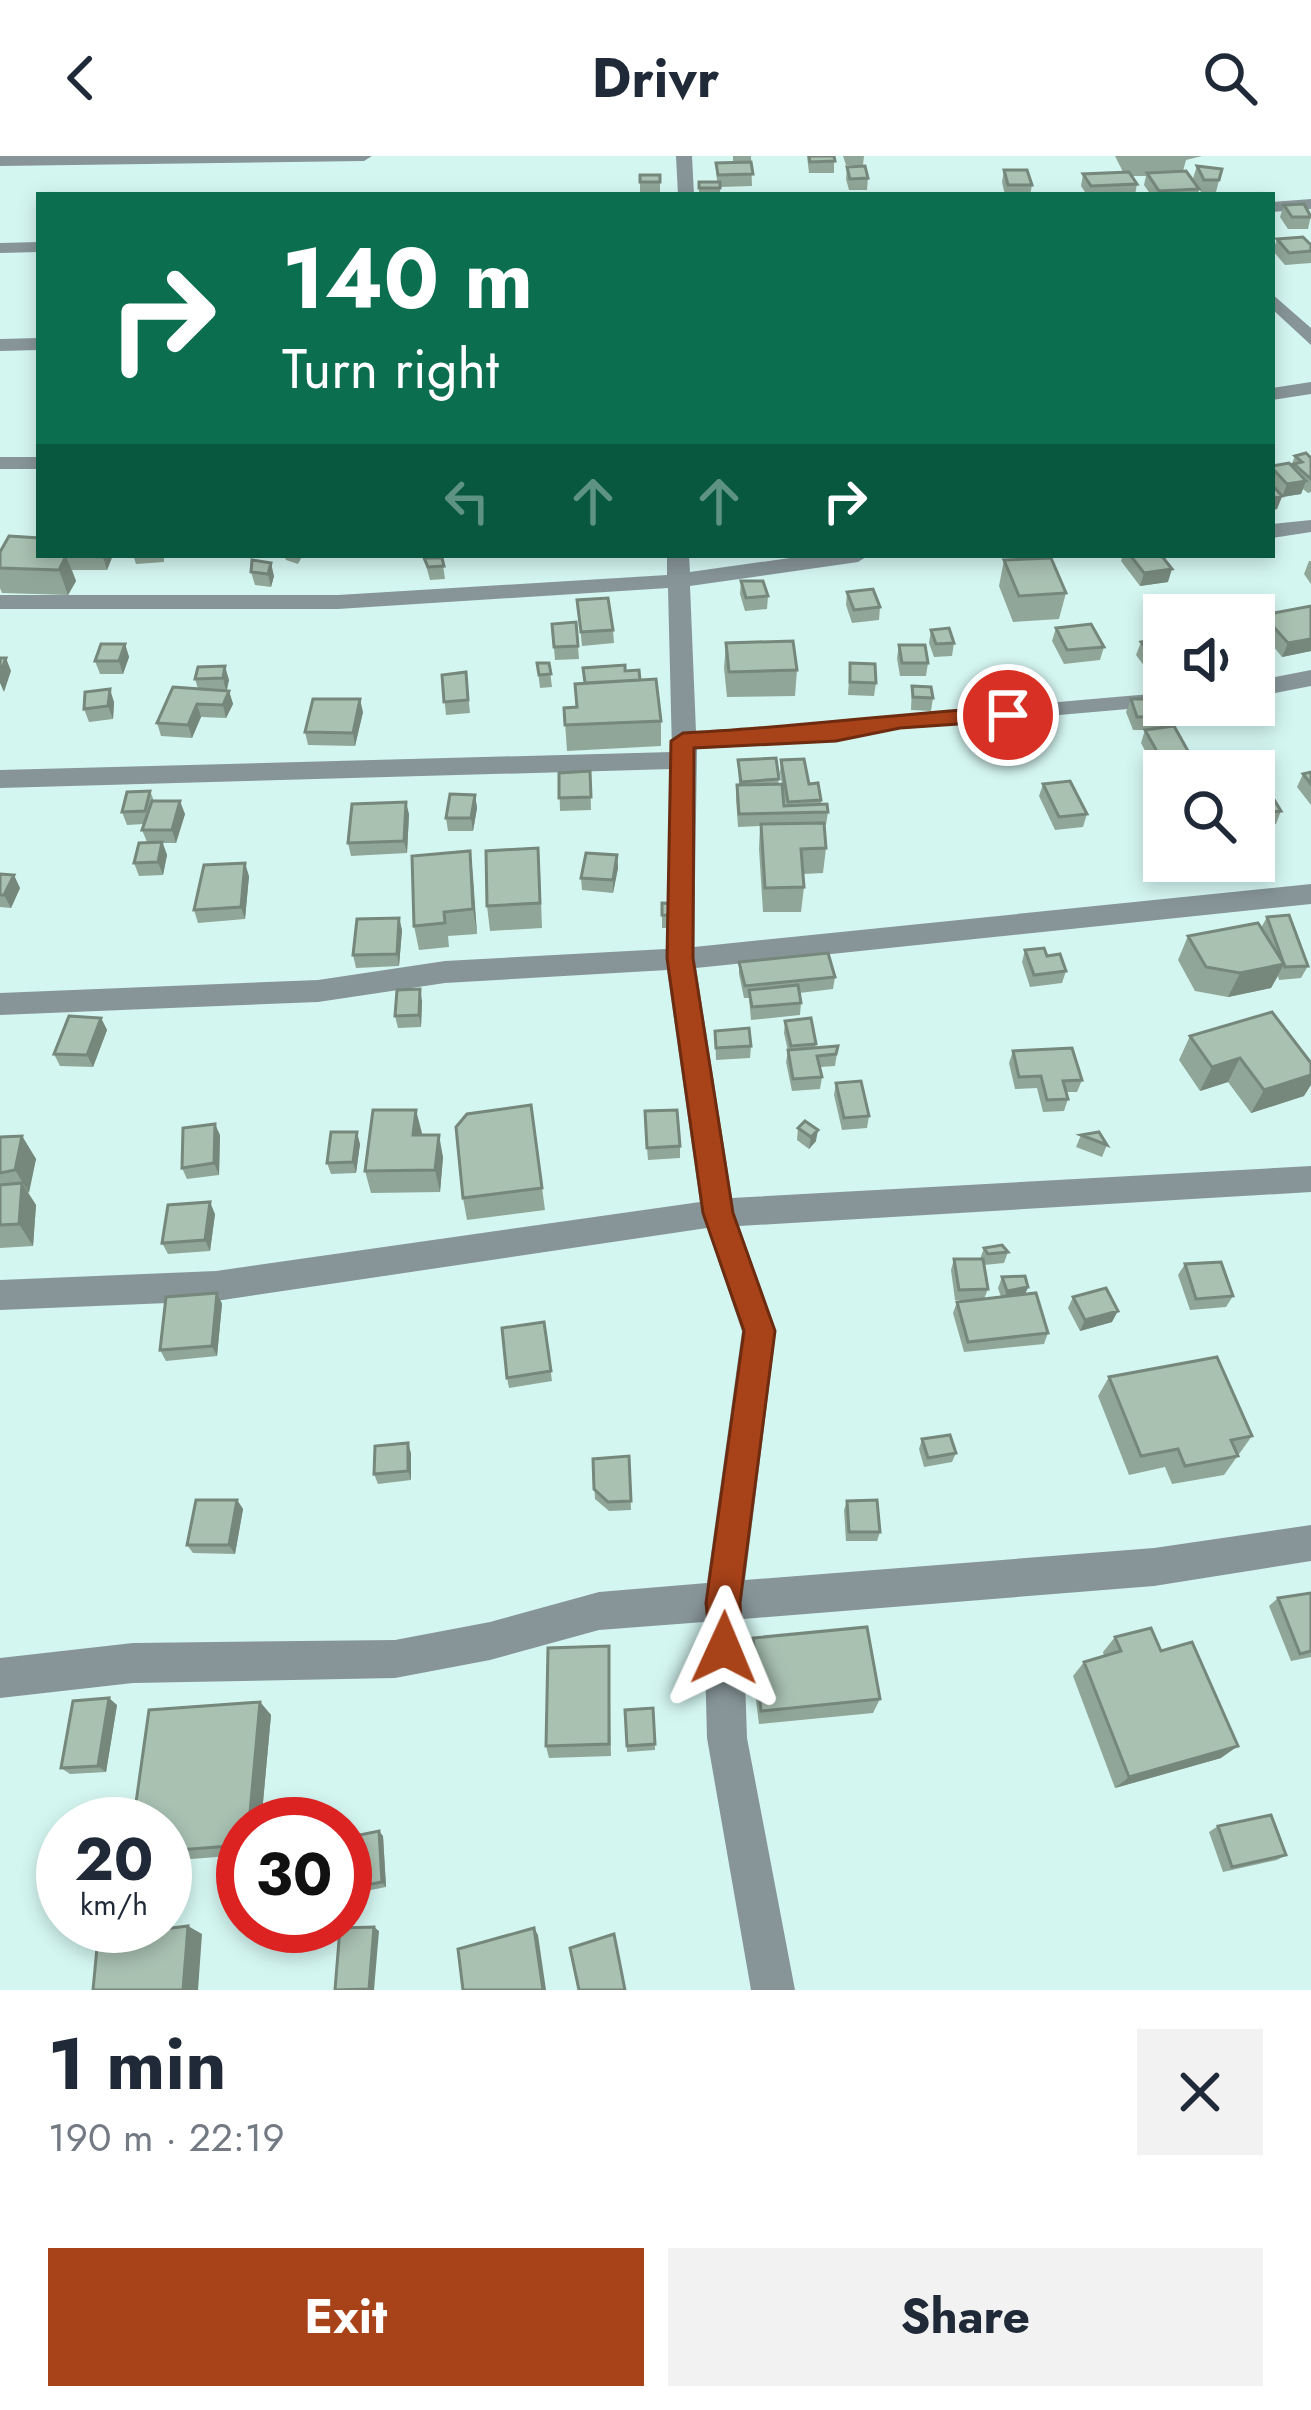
<!DOCTYPE html>
<html lang="en">
<head>
<meta charset="utf-8">
<style>
  :root { --surface:#fff; --page:#f2f2f3; --text:#1f2937; --muted:#747a83; --accent:#a84219 }
  body { margin:0; font-family:Jost,sans-serif; background:var(--page); color:var(--text); height:100vh; display:flex; flex-direction:column; font-size:45px; white-space:nowrap }
  * { box-sizing:border-box; margin:0 }
  p { font-size:39px; color:var(--muted) }
  .icon { flex:none; width:66px; height:66px; fill:none; stroke:currentColor; stroke-width:2; stroke-linecap:round; stroke-linejoin:round }
  .map { position:relative; height:1834px; overflow:hidden }
  .side { display:flex; flex-direction:column; background:var(--surface); flex:1 }
  .side>* { flex:none }
  .top-card { position:absolute; left:36px; top:36px; width:1239px; height:366px; border-radius:0px; box-shadow:0 6px 18px #0003; background:#0b6e4f; color:#fff; overflow:hidden }
  .buttons { position:absolute; left:1143px; top:438px; display:grid; gap:24px }
  .buttons a { display:grid; place-items:center; width:132px; height:132px; border-radius:0px; background:var(--surface); box-shadow:0 6px 18px #0003; font-size:60px }
  .speed { position:absolute; left:36px; top:1641px; display:flex; gap:24px; font-size:60px; font-weight:700; text-align:center }
  .speed>* { display:grid; place-content:center; width:156px; height:156px; border-radius:50%; background:var(--surface); box-shadow:0 6px 18px #0003; line-height:1 }
  .speed small { font-size:30px; font-weight:400 }
  .speed .limit { border:18px solid #d22; background:#fff; color:#111 }
  .pin { position:absolute; display:grid; place-items:center; width:102px; height:102px; color:#fff; margin:-51px; border:6px solid #fff; border-radius:50%; box-shadow:0 3px 12px #0007 }
  .me { position:absolute; width:132px; margin:-66px; rotate:1deg; stroke-linejoin:round; filter:drop-shadow(0 0 9px #0008) }
  .turn { display:flex; align-items:center; gap:42px; height:252px; padding:0 48px; font-size:54px }
  .turn .icon { width:156px; height:156px; stroke-width:2.5 }
  .turn b { display:block; font-size:84px; line-height:102px }
  .lanes { display:flex; align-items:center; height:114px; padding:0 48px; background:#0003; justify-content:center; gap:60px; direction:ltr }
  .lanes .off { opacity:.35 }
  .round { display:grid; place-items:center; flex:none; width:126px; height:126px; border-radius:0px; background:var(--page) }
  .summary { display:flex; align-items:center; justify-content:space-between; height:204px; padding:0 48px }
  h1 { font-size:72px; font-weight:700; line-height:90px }
  .primary-button { display:flex; gap:24px; margin-top:auto; padding:24px 48px }
  .primary-button a { flex:1; height:138px; border-radius:0px; background:var(--accent); color:#fff; font-size:48px; font-weight:700; line-height:138px; text-align:center }
  .primary-button a+a { background:var(--page); color:var(--text) }
  header { display:flex; justify-content:space-between; align-items:center; height:156px; padding:0 48px; background:var(--surface); font-size:54px; font-weight:700 }
  .map>svg:first-child { display:block }
  .lines { fill:none; stroke-linecap:round; stroke-linejoin:round }
  .minor { fill:#879598; fill-rule:evenodd }
  .wall { fill:#90a698 }
  .shaded-wall { fill:#76877c }
  .building { fill:#a8c1b1; stroke:#76877c; stroke-width:3 }
  .route { fill:#a84219; stroke:#6d2b10; stroke-width:3 }
</style>
</head>
<body>
<header><svg class="icon" aria-label="back" viewBox="0 0 24 24"><path d="M15 5l-7 7 7 7"/></svg>Drivr<svg class="icon" aria-label="search" viewBox="0 0 24 24"><circle cx="10" cy="10" r="6"/><path d="M15 15l6 6"/></svg></header>
<div class="map">
<svg width="1311" height="1834" viewBox="0 0 1311 1834">
  <rect width="100%" height="100%" fill="#d4f6f1"/>
  <g class="lines">
    <path class="minor" d="M0 0H372L364 5 0 10Z
      M676 0H692L694 39H678Z
      M1311 43V53L1272 56V46Z
      M39 86V96L0 97V87Z
      M1272 138 1311 172V189L1272 153Z
      M39 182V194L0 195V183Z
      M1311 226V238L1272 244V232Z
      M0 301H39V313H0Z
      M1311 364V376L1272 382V368Z
      M667 399H689L690 416 811 399H869L858 406 690 430 696 576C853 568 1008 549 1164 537V549H1174L900 573 836 585 697 593 694 791 1311 728V748L696 812 732 1042 1311 1010V1036L739 1070 776 1175 745 1424 1154 1392 1311 1369V1405L1154 1430 743 1463 747 1582 795 1834H751L707 1582 704 1466 599 1474 490 1504 395 1522 133 1527 0 1542V1502L133 1487 395 1484 490 1466 599 1436 707 1427 742 1175 707 1072 216 1145 0 1154V1124L216 1115 700 1046 667 814 445 827 318 846 0 859V837L318 824 445 805 666 793 672 613 0 632V614L672 596 668 432 338 453H0V439H338L667 419Z
      M1311 514V530L1254 541V525Z"/>
  </g>
  <path class="wall" d="M733 0H751L752 30 720 31V39H699V26H717L716 7H733Z
    M807 0H834V17H809Z
    M843 0H864L863 9H846Z
    M1115 0H1202L1186 4 1183 15 1199 33 1198 39H1151L1144 29 1146 20H1132L1137 28 1135 39H1087L1081 30 1083 18 1123 16Z
    M1197 10 1222 13 1216 36H1201L1193 22Z
    M847 11 868 22 867 34H849L846 23Z
    M1004 14 1032 29 1030 39H1005L1002 26Z
    M640 19H660V38H640Z
    M1284 49 1311 59 1308 73H1288L1280 61Z
    M1277 83 1311 89V107L1285 109 1273 95Z
    M1295 300 1311 302V336L1308 337 1303 333 1301 338 1282 341 1277 353 1272 354V310H1291Z
    M0 396 39 399H113L107 414H72L76 425 68 439 2 437 0 432Z
    M133 399H164V406L136 408Z
    M284 399H303L298 408 286 404Z
    M1123 399H1161L1168 426 1140 430 1121 405Z
    M424 402H442L445 423 430 424Z
    M252 404 274 420 271 431 255 429 251 416Z
    M1004 404 1066 437 1059 463 1013 466 999 430Z
    M1309 405H1311V428L1304 418Z
    M741 425 768 440 767 453 745 455 740 438Z
    M847 436 880 451 879 464 852 467 846 449Z
    M577 444 613 474 614 487 582 490Z
    M1311 450V495L1282 501 1258 472 1263 459Z
    M576 466 579 503 555 504 552 468Z
    M1056 472 1104 491 1100 504 1064 508 1052 485Z
    M931 474 954 487 952 500 934 501 929 487Z
    M1164 481V525L1156 526 1136 499 1141 486Z
    M726 487 797 514 795 540 727 541 724 512Z
    M125 488 129 501 123 518H100L95 505Z
    M899 489 928 507 926 520H900L897 502Z
    M537 507H549L552 531 540 532Z
    M850 507 876 527 874 540 848 539Z
    M198 511 229 524 227 535H229L233 548 226 562 201 561 192 582 161 580 157 567 198 533 195 523Z
    M625 515 640 524 661 565V590L567 595 564 552 577 551 584 527Z
    M466 516 470 557 446 559 442 519Z
    M912 530 933 542 931 555 911 554Z
    M1131 543 1174 560 1170 571 1193 604 1189 615H1164V620L1159 621 1141 587 1145 574H1133L1126 556Z
    M114 546 113 563 89 566 84 553Z
    M363 556 355 590 308 589 305 576Z
    M738 604 779 623 778 628 786 650 780 617 781 604 809 628 821 644V649L828 656 826 669H824L826 692 823 717 803 718 804 731 801 756H763L759 693 760 670 738 671 736 642 737 629H739Z
    M590 615 591 654 560 655 559 617Z
    M1311 616V649L1297 631 1303 618Z
    M1254 623 1281 655 1276 668 1254 671Z
    M1043 628 1087 658 1083 671 1055 674 1039 640Z
    M150 635 154 645 185 658 176 687H163L167 699 163 719 139 720 134 707 147 686 142 674 144 668 127 669 122 656Z
    M475 639 477 652 473 675H448L446 662Z
    M409 658 407 697 351 700 348 687Z
    M470 695 477 778 448 780 449 791 419 794 414 770Z
    M617 699 618 712 613 737 582 734 581 722Z
    M540 717 542 772 490 775 487 750Z
    M0 718 20 732 11 752 0 751Z
    M249 720 245 763 198 767 194 754Z
    M662 747 681 748 680 772H662Z
    M1267 761 1308 810 1301 822 1279 824 1278 820 1271 832 1228 841 1195 835 1178 804 1188 780 1261 772Z
    M399 762 402 774 399 810 356 812 353 799Z
    M1025 794 1047 800 1066 815 1062 827 1030 831 1022 806Z
    M739 806 835 821 833 833 799 837 801 847 800 859 751 864 749 842H744L739 818Z
    M422 845 421 871 398 872 395 860Z
    M1272 856 1304 940 1251 957 1228 926 1200 935 1179 904 1190 880Z
    M101 862 107 874 93 911 60 910 54 898Z
    M785 865 816 888 815 892 838 890 835 910 820 911 822 921 820 933 792 935 786 906 788 895 784 877Z
    M715 875 751 890 750 902 716 904Z
    M1013 895 1082 924 1077 936H1066L1068 943 1064 955 1043 956 1037 932 1015 933 1009 907Z
    M836 927 869 960 867 972 842 974 834 939Z
    M531 949 545 1054 467 1064 463 1042Z
    M645 967 680 990V1002L648 1004Z
    M798 972 816 985 809 993 797 984Z
    M422 977 421 979 443 1001 440 1036 371 1037 365 1015Z
    M220 979 219 1019 187 1023 182 1012Z
    M1081 979 1107 989 1102 1001 1076 991Z
    M22 980 36 1003 28 1037 36 1049 33 1090 0 1092V981Z
    M360 988 356 1017 331 1018 327 1007Z
    M215 1058 210 1095 168 1098 162 1087Z
    M984 1092 1008 1096 1004 1107 984 1109 988 1133 984 1143 1001 1141 998 1132 1002 1121 1028 1131 1025 1139 1048 1177 1044 1188 964 1196 953 1157 957 1146 976 1144H955L951 1114 954 1103H980Z
    M1185 1108 1233 1140 1226 1151 1190 1154 1178 1119Z
    M217 1137 222 1148 217 1200 166 1205 160 1194Z
    M1073 1141 1112 1166 1080 1175 1068 1152Z
    M544 1166 552 1225 509 1232 507 1222Z
    M1109 1221 1252 1280 1224 1319 1172 1328 1165 1311 1129 1319 1098 1240Z
    M922 1283 956 1297 952 1306 924 1311 919 1293Z
    M411 1297V1324L378 1328 374 1318Z
    M629 1300 631 1354 609 1355 595 1343 593 1303Z
    M237 1344 243 1353 235 1398 193 1397 187 1389Z
    M847 1345 880 1376 877 1385H846L844 1354Z
    M1311 1437V1501L1291 1505 1269 1450 1278 1442Z
    M1115 1481 1161 1495 1221 1602 1115 1632 1073 1520 1084 1506 1104 1500 1103 1496Z
    M753 1482 880 1543 873 1557 759 1568 750 1497Z
    M609 1490 611 1600 549 1602 546 1590Z
    M260 1546 271 1559 261 1668H243V1699L165 1705V1668Z
    M117 1549 106 1616 70 1618 61 1612Z
    M653 1552 655 1594 627 1596 625 1554Z
    M1218 1670 1286 1699 1277 1704 1223 1716 1209 1676Z
    M383 1680 386 1731 345 1739V1682Z"/>
  <path class="shaded-wall" d="M1306 325 1301 338 1282 341 1287 328Z
    M1282 340 1277 353 1272 354V342Z
    M103 399H113L107 414 103 401Z
    M66 400 76 425 68 439 59 414Z
    M271 407 274 420 271 431 268 418Z
    M1172 413 1168 426 1140 430 1144 417Z
    M1311 483V495L1282 501 1288 487Z
    M125 488 129 501 123 518 119 505Z
    M6 502 11 515 4 536 0 527V518Z
    M225 510 229 524 226 535 223 522Z
    M1161 513H1164V525L1156 526Z
    M110 533 114 546 113 563 108 550Z
    M229 535 233 548 226 562 223 549Z
    M360 543 363 556 355 590 353 577Z
    M197 548 201 561 192 582 188 569Z
    M475 639 477 652 473 675 471 662Z
    M180 645 185 658 176 687 172 674Z
    M406 646 409 658 407 697 404 685Z
    M162 686 167 699 163 719 158 706Z
    M470 695 473 720 477 778 473 753Z
    M617 699 618 712 613 737V724Z
    M245 707 249 720 245 763 241 751Z
    M14 719 20 732 11 752 4 739Z
    M399 762 402 774 399 810 397 798Z
    M1284 808 1271 832 1228 841 1240 817Z
    M420 833 422 845 421 871 419 859Z
    M101 862 107 874 93 911 87 899Z
    M1240 902 1228 926 1200 935 1212 911Z
    M1311 919V929L1304 940 1251 957 1264 934Z
    M416 954 422 977 418 1002 413 979Z
    M215 968 220 979 219 1019 214 1007Z
    M818 974 816 985 809 993 811 981Z
    M357 976 360 988 356 1017 353 1006Z
    M439 979 443 1001 440 1036 435 1014Z
    M22 980 36 1003 29 1037 15 1014Z
    M22 1027 36 1049 33 1090 19 1068Z
    M210 1046 215 1058 210 1095 205 1084Z
    M1028 1131 1023 1142 1003 1146 1007 1135Z
    M217 1137 222 1148 217 1200 212 1190Z
    M1118 1155 1112 1166 1080 1175 1085 1164Z
    M408 1287 411 1297V1324L408 1315Z
    M237 1344 243 1353 235 1398 229 1389Z
    M109 1542 117 1549 106 1616 98 1610Z
    M260 1546 271 1559 261 1668H249Z
    M1238 1590 1221 1602 1115 1632 1129 1621Z
    M379 1675 383 1680 386 1731 382 1726Z
    M188 1770 202 1778 198 1834H183Z
    M374 1771 379 1775 374 1834H370L369 1833Z
    M534 1772 538 1779 546 1834H543Z"/>
  <path class="building" d="M809 0H834L835 5 810 6Z
    M751 6 753 18 718 19 716 7Z
    M865 10 868 22 850 23 847 11Z
    M1197 10 1222 13 1219 24H1204Z
    M1004 14H1027L1032 29H1008Z
    M1186 15 1199 33 1159 35 1147 17Z
    M1129 16 1137 28 1091 30 1083 18Z
    M640 19H660V26H640Z
    M699 26H720V32H699Z
    M1304 48 1311 61H1292L1284 49Z
    M1303 81 1311 89V95L1289 97 1277 83Z
    M1306 297 1311 302V323L1294 308 1302 306 1295 300Z
    M1289 307 1306 325 1287 328 1272 312V310Z
    M1272 329 1282 340 1272 342Z
    M9 380 39 382V399L66 400 59 414 0 412V396Z
    M56 399H103V401Z
    M1130 399H1161L1172 413 1144 417Z
    M424 402H442L444 410 428 411Z
    M1051 402 1066 437 1019 440 1004 404Z
    M252 404 271 407 268 418 251 416Z
    M741 425H763L768 440 746 442Z
    M873 433 880 451 854 454 847 436Z
    M608 442 613 474 581 476 577 444Z
    M1311 450V483L1288 487 1263 459Z
    M576 466 578 490 554 491 552 468Z
    M1091 468 1104 491 1067 494 1056 472Z
    M949 472 954 487 936 488 931 474Z
    M1164 481V513H1161L1141 486Z
    M793 485 797 514 729 516 726 487Z
    M101 488H125L119 505H95Z
    M899 489H925L928 507H902Z
    M0 502H6L0 518Z
    M537 507H549L551 518 539 519Z
    M850 507 875 508 876 527 850 526Z
    M625 509V515L639 514 640 524 585 527 583 512Z
    M225 510 223 522 195 523 198 511Z
    M466 516 468 544 444 546 442 519Z
    M656 523 661 565 565 569 564 552 577 551 575 528Z
    M912 530 931 531 933 542 913 541Z
    M173 531 229 535 223 549 197 548 188 569 157 567Z
    M110 533 108 550 84 553 85 536Z
    M313 543H360L353 577 305 576Z
    M1131 543H1164V549H1169L1174 560 1137 561Z
    M1174 570 1193 604 1164 608 1145 574Z
    M776 602 779 623 741 626 738 604Z
    M804 603 809 628 818 627 821 644 788 646 781 604Z
    M590 615 591 641 559 642V617Z
    M1311 616V628L1303 618Z
    M1261 622 1281 655 1254 658V623Z
    M1070 625 1087 658 1059 661 1043 628Z
    M782 628 784 650 827 648 828 656 739 658 737 629Z
    M150 635 145 655 122 656 127 636Z
    M450 638 475 639 471 662H446Z
    M152 645H180L172 674H142Z
    M406 646 404 685 348 687 352 648Z
    M824 667 826 692 801 693 804 731 765 732 761 668Z
    M162 686 158 706 134 707 139 687Z
    M538 692 540 747 487 750 486 695Z
    M470 695 473 753 444 756 445 767 414 770 412 700Z
    M586 697 617 699 613 724 581 722Z
    M245 707 241 751 194 754 204 709Z
    M0 718 14 719 4 739H0Z
    M662 747 681 748V760L662 759Z
    M1289 759 1308 810 1285 811 1267 761Z
    M399 762 397 798 353 799 357 763Z
    M1258 767 1284 808 1240 817 1206 811 1188 780Z
    M1044 792 1047 800 1060 798 1066 815 1034 819 1025 794Z
    M828 797 835 821 745 830 739 806Z
    M798 829 801 847 752 851 749 834Z
    M420 833 419 859 395 860 397 834Z
    M1272 856 1311 907V919L1264 934 1240 902 1212 911 1190 880Z
    M69 860 101 862 87 899 54 898Z
    M811 862 816 888 791 890 785 865Z
    M749 872 751 890 716 892 715 875Z
    M838 890 836 898 817 900 822 921 793 923 788 894Z
    M1072 892 1082 924 1063 925 1068 943 1047 944 1041 920 1019 921 1013 895Z
    M861 925 869 960 844 962 836 927Z
    M531 949 542 1032 463 1042 456 971 467 958Z
    M373 954H416L413 979H439L435 1014 365 1015Z
    M677 954 680 990 647 992 645 955Z
    M805 965 818 974 811 981 798 972Z
    M215 968 214 1007 182 1012 183 972Z
    M331 976H357L353 1006 327 1007Z
    M1099 976 1107 989 1081 979Z
    M22 980 15 1014 0 1017V981Z
    M22 1027 19 1068 0 1069V1029Z
    M210 1046 205 1084 162 1087 168 1049Z
    M1002 1089 1008 1096 988 1098 984 1092Z
    M954 1103H983L988 1133 959 1134Z
    M1221 1106 1233 1140 1196 1143 1185 1108Z
    M1025 1120 1028 1131 1007 1135 1002 1121Z
    M1106 1132 1118 1155 1085 1164 1073 1141Z
    M217 1137 212 1190 160 1194 166 1141Z
    M1036 1137 1048 1177 968 1186 957 1146Z
    M544 1166 551 1215 507 1222 502 1172Z
    M1217 1201 1252 1280 1231 1284 1238 1300 1185 1310 1178 1293 1141 1300 1109 1221Z
    M950 1279 956 1297 928 1302 922 1283Z
    M408 1287V1315L374 1318 375 1290Z
    M629 1300 631 1345 608 1346 594 1333 593 1303Z
    M196 1344H237L229 1389H187Z
    M877 1344 880 1376H849L847 1345Z
    M1311 1437V1495L1300 1498 1278 1442Z
    M867 1471 880 1543 761 1555 753 1482Z
    M1151 1472 1161 1495 1192 1486 1238 1590 1129 1621 1084 1506 1121 1495 1115 1481Z
    M609 1490V1588L546 1590 548 1492Z
    M109 1542 98 1610 61 1612 73 1545Z
    M260 1546 249 1668H243V1689L165 1695V1668H133L149 1554Z
    M653 1552 655 1588 627 1590 625 1554Z
    M1271 1659 1286 1699 1232 1711 1218 1670Z
    M379 1675 382 1726 345 1733V1682Z
    M188 1770 183 1834H93L98 1781Z
    M374 1771 369 1833 335 1834 340 1772Z
    M534 1772 543 1834H463L458 1793Z
    M614 1778 625 1834H579L570 1792Z"/>
  <path class="route" d="M1008 551 1019 559 1016 564 900 572 836 585 694 592 693 802 733 1057 775 1175 740 1447 742 1492 737 1504 724 1510 712 1504 706 1447 744 1175 703 1057 667 802 671 585 683 577C792 572 899 557 1008 551Z"/>
</svg>
<div class="buttons">
<a><svg class="icon" aria-label="sound" viewBox="0 0 24 24"><path d="M4 9h4l5-4v14l-5-4H4zM17 9q2 3 0 6"/></svg></a>
<a><svg class="icon" aria-label="search" viewBox="0 0 24 24"><circle cx="10" cy="10" r="6"/><path d="M15 15l6 6"/></svg></a>
</div>
<div class="speed"><div>20<small>km/h</small></div><div class="limit">30</div></div>
<div class="pin" style="left:1008px;top:559px;background:#d93025"><svg class="icon" aria-label="arrive" viewBox="0 0 24 24"><path d="M6 21V4h12l-3 4 3 4H6"/></svg></div>
<svg class="me" style="left:724px;top:1492px" viewBox="-20 -20 40 40"><path d="M0-17L14 15 0 8-14 15z" fill="#a84219" stroke="#fff" stroke-width="4"/></svg>
<div class="top-card">
<div class="turn"><svg class="icon" aria-label="right" viewBox="0 0 24 24"><path d="M7 20v-9h11M14 6l5 5-5 5"/></svg><div><b>140 m</b>Turn right</div></div>
<div class="lanes"><svg class="icon off" aria-label="left" viewBox="0 0 24 24"><path d="M17 20v-9H6M10 6l-5 5 5 5"/></svg><svg class="icon off" aria-label="ahead" viewBox="0 0 24 24"><path d="M12 20V5M6 11l6-6 6 6"/></svg><svg class="icon off" aria-label="ahead" viewBox="0 0 24 24"><path d="M12 20V5M6 11l6-6 6 6"/></svg><svg class="icon" aria-label="right" viewBox="0 0 24 24"><path d="M7 20v-9h11M14 6l5 5-5 5"/></svg></div>
</div>
</div>
<section class="side">
<div class="summary"><div><h1>1 min</h1><p>190 m · 22:19</p></div><a class="round"><svg class="icon" aria-label="close" viewBox="0 0 24 24"><path d="M6 6l12 12M18 6L6 18"/></svg></a></div>
<div class="primary-button"><a>Exit</a><a>Share</a></div>
</section>
</body>
</html>
